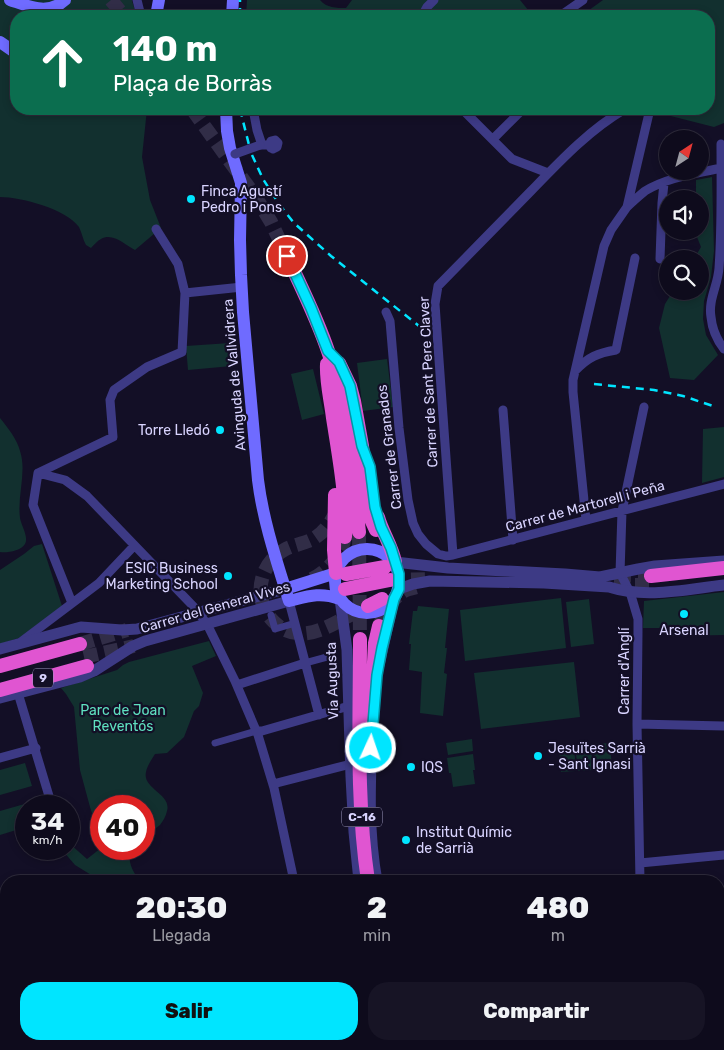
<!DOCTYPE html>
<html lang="es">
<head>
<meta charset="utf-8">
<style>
  :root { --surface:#0e0b1c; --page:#171425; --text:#f1f3f6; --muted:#9b9ba3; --line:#2e2b3b; --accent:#00e5ff }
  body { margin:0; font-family:Rubik,sans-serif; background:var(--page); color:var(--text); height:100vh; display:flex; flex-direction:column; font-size:19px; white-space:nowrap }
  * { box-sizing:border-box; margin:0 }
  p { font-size:16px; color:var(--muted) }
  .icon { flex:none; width:28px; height:28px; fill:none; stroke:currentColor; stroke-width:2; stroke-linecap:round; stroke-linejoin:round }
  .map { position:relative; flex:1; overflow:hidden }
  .side { position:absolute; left:0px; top:875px; width:725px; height:175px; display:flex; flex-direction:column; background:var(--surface); border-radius:20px 20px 0 0; box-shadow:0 2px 8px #0003,0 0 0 1px var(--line) }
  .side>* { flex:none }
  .guide { position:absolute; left:10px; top:10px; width:705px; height:105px; border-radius:20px; box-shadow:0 2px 8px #0003,0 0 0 1px var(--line); background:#0b6e4f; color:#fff; overflow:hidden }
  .needle { width:32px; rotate:36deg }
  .buttons { position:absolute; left:659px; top:130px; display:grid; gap:10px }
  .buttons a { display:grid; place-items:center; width:50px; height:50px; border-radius:50%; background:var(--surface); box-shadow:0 2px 8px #0003,0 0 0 1px var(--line); font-size:25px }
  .speed { position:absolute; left:15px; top:795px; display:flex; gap:10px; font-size:25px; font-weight:700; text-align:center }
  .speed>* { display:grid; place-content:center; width:65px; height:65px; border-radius:50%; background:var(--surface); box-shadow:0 2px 8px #0003,0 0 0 1px var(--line); line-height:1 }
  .speed small { font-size:12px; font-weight:400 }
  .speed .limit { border:8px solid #d22; background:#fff; color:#111 }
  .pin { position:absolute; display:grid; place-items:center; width:42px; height:42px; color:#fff; margin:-21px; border:2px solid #fff; border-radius:50%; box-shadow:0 1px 5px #0007 }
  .me { position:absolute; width:55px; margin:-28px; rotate:3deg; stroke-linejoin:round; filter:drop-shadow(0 0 4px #0008) }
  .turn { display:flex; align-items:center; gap:18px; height:105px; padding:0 20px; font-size:22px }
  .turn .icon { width:65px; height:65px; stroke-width:2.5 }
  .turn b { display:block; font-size:35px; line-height:42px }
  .eta { display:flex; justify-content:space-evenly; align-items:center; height:85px; text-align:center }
  .eta b { font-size:30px; font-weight:800; line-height:35px }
  .action { display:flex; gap:10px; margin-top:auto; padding:10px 20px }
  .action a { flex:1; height:58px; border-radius:20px; background:var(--accent); color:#111; font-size:20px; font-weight:800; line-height:58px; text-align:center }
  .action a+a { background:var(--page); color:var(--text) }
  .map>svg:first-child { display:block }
  .green { fill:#12302f }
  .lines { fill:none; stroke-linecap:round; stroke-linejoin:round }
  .trunk-tunnel { stroke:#312d47; stroke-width:14; stroke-dasharray:14 7; stroke-linecap:butt }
  .pedestrian { stroke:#3d3a85; stroke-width:7 }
  .minor { stroke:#3d3a85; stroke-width:9 }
  .tertiary { stroke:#3d3a85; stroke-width:11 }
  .secondary { stroke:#6f6bff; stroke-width:12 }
  .trunk { stroke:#e055d1; stroke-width:14 }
  .rail { stroke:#00e5ff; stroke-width:2.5; stroke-dasharray:8 6; stroke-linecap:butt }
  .minor-bridge { stroke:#3d3a85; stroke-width:9 }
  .route-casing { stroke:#0095a6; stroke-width:12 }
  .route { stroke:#00e5ff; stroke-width:9 }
  .poi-dot { fill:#00e5ff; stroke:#130f26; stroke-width:2 }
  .labels { text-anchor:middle; stroke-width:4.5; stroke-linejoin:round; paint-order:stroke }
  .shield { fill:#130f26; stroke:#9e99be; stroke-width:1 }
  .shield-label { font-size:12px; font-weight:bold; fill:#d9d4ff }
  .poi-label { font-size:14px; fill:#d9d4ff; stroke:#130f26; text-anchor:start }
  .street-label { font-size:14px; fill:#d9d4ff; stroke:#130f26 }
  .park-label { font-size:14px; fill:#5fe0c0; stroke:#130f26 }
</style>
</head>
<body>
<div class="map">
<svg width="724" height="1050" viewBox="0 0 724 1050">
  <rect width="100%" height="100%" fill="#130f26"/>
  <path class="green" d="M0 0H132V1L137 16H16V109H147L142 157 150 200 161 228 135 250C125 245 113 232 101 239 97 241 94 245 91 248L86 245C83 240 82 233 79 227 66 209 21 197 0 197Z
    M247 0H320C327 8 336 8 346 8L352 0H520L533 16H246Z
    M603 0H724V123L714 127 659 113 660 109H709V16H571L582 9 585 13Z
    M712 177 714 251 711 277 704 301 703 319 706 335 718 355 694 380 670 378 659 328 665 304 673 291H700V259H694L701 247 697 237V231H700V199H696V180Z
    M230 343 232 366 188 370 186 346Z
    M387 359 393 407 363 411 357 363Z
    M313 369 324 414 302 420 291 374Z
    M0 418C8 428 17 439 20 451 27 472 17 496 20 518 21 525 29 537 25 544 21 551 7 553 0 552Z
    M724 427V477L702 483 703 429Z
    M42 544 62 606 19 638 0 644V570L24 554 34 546Z
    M724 592V635L673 636V628H643L644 601Z
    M561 598 566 648 465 661 460 610Z
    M589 599 594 644 571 647 566 602Z
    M418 606 449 609 445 648H447L444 673 447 674 443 716 420 713 422 672 409 670 411 644H409L413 611H417Z
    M209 641 216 656 192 666 203 693 199 706 194 711 184 737 167 753 155 754C152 759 147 766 146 772 142 789 172 794 167 811 166 816 163 821 160 825 155 829 149 833 144 836V806H101V836L98 831 90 807 80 770 74 707 66 694 61 688 117 670 123 665 129 662Z
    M574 662 580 717 481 729 474 673Z
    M472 739 473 751 448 755 446 743Z
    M610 743 612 769 595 771 593 744Z
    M591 744 593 770 578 771 575 746Z
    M574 746 576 771 561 772 559 747Z
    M473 754 475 770H473L475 784 453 787 451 773H449L447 758Z
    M25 763 32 786 0 795V770Z
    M35 801 37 806H26V827L0 835V811Z
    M70 844 87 859 101 848 130 849C127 860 133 874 141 881H101L75 865 63 851 66 849H69Z
    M0 1022H6V1044H19V1050H0Z
    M523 1044H586V1050H523Z"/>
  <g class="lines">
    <path class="trunk-tunnel" d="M111 0 124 16
      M192 109 255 196 271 222 287 256
      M337 510C332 521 325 531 316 537 306 544 294 544 284 550 258 565 252 601 274 622 304 651 339 618 368 606
      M359 532 360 639
      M617 575 651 576
      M312 579C329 570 341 556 345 537
      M390 580 430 579
      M614 585H654
      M379 626C385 613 392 597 406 590 409 589 414 588 417 587
      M80 644 127 630
      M84 657 134 646"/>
    <path class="pedestrian" d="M271 615 275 629 292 624
      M305 663 327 657
      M215 743 256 731
      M177 1050 178 1044"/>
    <path class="minor" d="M137 0 141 16
      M422 16 427 7 434 0
      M560 16 583 0
      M253 109 257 130 262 145
      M462 109 512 159 548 173
      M493 139 523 109
      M721 144C721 185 722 227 719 268 718 285 708 300 711 317 712 328 717 340 724 349
      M260 145H269L271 148 273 149 277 147 278 143 275 140 271 141 269 145
      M627 207C633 201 639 196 645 191 668 177 695 174 721 168
      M660 259 662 203 664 183
      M185 293 242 287
      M386 312 390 321 399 428 408 500 413 523 418 534 426 544 438 554 446 556 453 555 724 484
      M575 371C588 357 598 353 616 350L635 258
      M503 410 513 540
      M38 473 65 480 87 496 194 607 207 624 235 681 258 735 274 788 294 881
      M38 473 113 437 110 400 114 390 147 367 182 352 185 293 178 264 156 229
      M38 473 33 505 72 603
      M586 520 573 392V380L604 246 611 230 627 207 650 109
      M453 555 435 304 438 286C469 254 500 223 531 191 560 161 589 130 625 109
      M289 601 319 715
      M22 641 99 583 134 546
      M237 685 305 663
      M18 693 52 806
      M637 724 724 726
      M256 731H262L349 706
      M0 758 36 748
      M273 784 351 764
      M640 863 724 855
      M640 881 637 724 638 632V619L630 592 620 573 622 511 644 407
      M331 1044 332 1050
      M515 1044V1050
      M293 1050 294 1044
      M641 1050V1044"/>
    <path class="tertiary" d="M395 562 448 568 565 574 600 577 638 569 655 566 724 561
      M399 589 413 584 430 581 544 583 609 587C646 599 687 589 724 585
      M340 599 347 650 351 777 354 832 359 881
      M0 649 81 627 122 630 137 629 285 589
      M379 665 394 599
      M0 698 80 677 94 671 133 646 145 641 289 601
      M372 734C370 783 368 833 377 881"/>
    <path class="secondary" d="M10 0C28 6 48 16 65 0
      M156 16 159 0
      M232 16 233 0
      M0 42 16 53
      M226 109 227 131 230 148 241 183 240 240 241 275 243 312 258 480C263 521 277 562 289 601 309 596 320 592 340 599
      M335 581a32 32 0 1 1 64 0a32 32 0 1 1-64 0Z
      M285 589 336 573"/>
    <path class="trunk" d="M287 256C301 287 317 318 328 351 349 407 352 472 359 532
      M339 363 350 386 354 401 362 446 369 510 371 519 376 530
      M327 364C326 382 331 400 333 418 339 456 347 499 345 537
      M335 495 334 550 336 573
      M378 517C382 532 392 546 395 562
      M346 574 385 567
      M651 576 724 568
      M345 589 390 580
      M368 606 382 599
      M360 639C360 719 356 801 368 881
      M0 666 80 644
      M0 690 87 666
      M367 743 371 719 375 643 379 626
      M401 1044 403 1050
      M414 1044 416 1050
      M427 1044 430 1050"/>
    <path class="rail" d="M240 16V0
      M240 109 249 145
      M252 155 263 179 279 204 294 223 331 256 419 326
      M594 384 654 390 683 396 713 406"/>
    <path class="minor-bridge" d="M235 154 260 145"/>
  </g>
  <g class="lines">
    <defs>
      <path id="route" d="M287 256 311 308 328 351 339 362 350 386 362 446 370 467 375 507 381 527 391 548 399 574V589L394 599 382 648 377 675 371 748"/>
    </defs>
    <use href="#route" class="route-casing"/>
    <use href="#route" class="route"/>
  </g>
  <g class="poi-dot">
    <circle cx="191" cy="199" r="5"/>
    <circle cx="220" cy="430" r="5"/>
    <circle cx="228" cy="576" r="5"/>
    <circle cx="684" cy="614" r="5"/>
    <circle cx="538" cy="756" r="5"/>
    <circle cx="411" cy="767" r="5"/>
    <circle cx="406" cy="840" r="5"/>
  </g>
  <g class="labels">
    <g class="shield">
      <rect x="33" y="668.5" width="20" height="19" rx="4"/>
      <rect x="342" y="807.5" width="40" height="19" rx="4"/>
    </g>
    <g class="shield-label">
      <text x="43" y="682">9</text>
      <text x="362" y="821">C-16</text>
    </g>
    <g class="poi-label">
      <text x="201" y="196">Finca Agustí<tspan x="201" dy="16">Pedro i Pons</tspan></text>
      <text x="210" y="435" text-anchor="end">Torre Lledó</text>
      <text x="218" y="573" text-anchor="end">ESIC Business<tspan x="218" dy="16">Marketing School</tspan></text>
      <text x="684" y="635" text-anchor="middle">Arsenal</text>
      <text x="548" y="753">Jesuïtes Sarrià<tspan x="548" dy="16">- Sant Ignasi</tspan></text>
      <text x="421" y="772">IQS</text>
      <text x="416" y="837">Institut Químic<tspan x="416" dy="16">de Sarrià</tspan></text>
    </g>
    <g class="street-label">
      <text transform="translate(234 375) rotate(-95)" y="5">Avinguda de Vallvidrera</text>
      <text transform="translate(428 382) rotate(-93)" y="5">Carrer de Sant Pere Claver</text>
      <text transform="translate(389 447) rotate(-97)" y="5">Carrer de Granados</text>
      <text transform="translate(585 506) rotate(-15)" y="5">Carrer de Martorell i Peña</text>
      <text transform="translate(215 607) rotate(-16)" y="5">Carrer del General Vives</text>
      <text transform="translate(624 671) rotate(-90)" y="5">Carrer d'Anglí</text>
      <text transform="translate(332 681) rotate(-92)" y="5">Via Augusta</text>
    </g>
    <g class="park-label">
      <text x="123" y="715">Parc de Joan<tspan x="123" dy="16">Reventós</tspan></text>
    </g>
  </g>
</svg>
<div class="buttons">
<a><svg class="needle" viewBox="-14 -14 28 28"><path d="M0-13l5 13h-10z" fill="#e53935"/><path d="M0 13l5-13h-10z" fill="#9b9ba3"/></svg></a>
<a><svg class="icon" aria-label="sound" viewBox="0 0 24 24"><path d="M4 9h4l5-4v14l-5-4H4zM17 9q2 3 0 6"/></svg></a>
<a><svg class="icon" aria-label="search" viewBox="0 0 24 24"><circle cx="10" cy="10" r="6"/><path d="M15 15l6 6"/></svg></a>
</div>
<div class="speed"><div>34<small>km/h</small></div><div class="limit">40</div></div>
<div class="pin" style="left:287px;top:256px;background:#d93025"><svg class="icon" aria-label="arrive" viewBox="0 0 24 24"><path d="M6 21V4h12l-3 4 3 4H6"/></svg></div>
<svg class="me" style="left:371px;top:748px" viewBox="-20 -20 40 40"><circle r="17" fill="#00e5ff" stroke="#fff" stroke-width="3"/><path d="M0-11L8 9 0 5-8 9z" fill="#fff"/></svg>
<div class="guide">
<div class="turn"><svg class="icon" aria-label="ahead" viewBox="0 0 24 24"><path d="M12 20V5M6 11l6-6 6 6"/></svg><div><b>140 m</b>Plaça de Borràs</div></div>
</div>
<section class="side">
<div class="eta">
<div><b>20:30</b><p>Llegada</p></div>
<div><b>2</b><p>min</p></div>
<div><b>480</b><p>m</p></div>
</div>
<div class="action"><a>Salir</a><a>Compartir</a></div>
</section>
</div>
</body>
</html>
